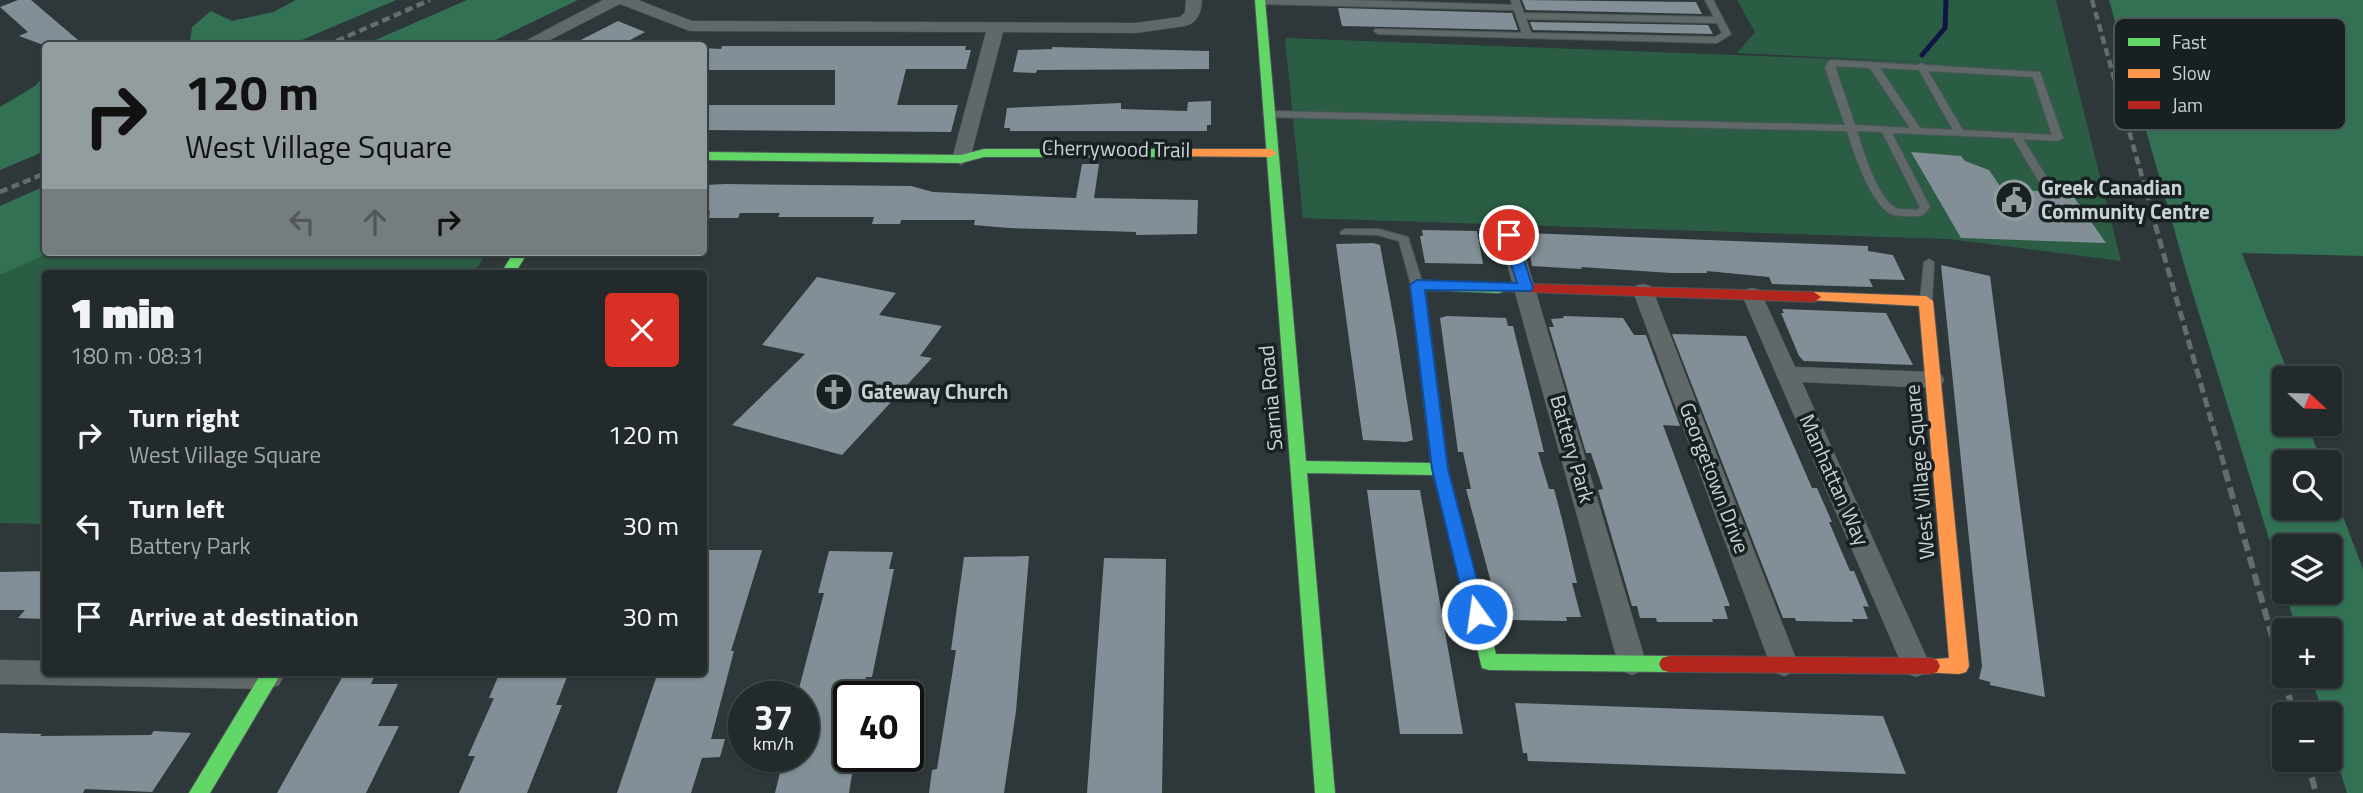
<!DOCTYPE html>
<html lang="en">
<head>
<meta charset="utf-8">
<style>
  :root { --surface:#222a2c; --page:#2a3234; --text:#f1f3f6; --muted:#a2a7a9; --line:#3f4648 }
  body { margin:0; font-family:"Titillium Web",sans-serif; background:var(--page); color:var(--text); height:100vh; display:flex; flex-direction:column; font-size:26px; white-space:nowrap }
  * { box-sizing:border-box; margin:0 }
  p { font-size:23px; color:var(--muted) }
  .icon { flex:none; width:38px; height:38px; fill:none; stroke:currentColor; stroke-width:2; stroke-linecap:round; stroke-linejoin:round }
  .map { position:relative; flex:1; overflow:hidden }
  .details { position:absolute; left:42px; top:270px; width:665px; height:406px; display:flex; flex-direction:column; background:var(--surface); border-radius:7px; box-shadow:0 2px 5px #0004,0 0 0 2px var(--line) }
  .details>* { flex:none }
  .banner { position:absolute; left:42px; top:42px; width:665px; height:214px; border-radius:7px; box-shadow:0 2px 5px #0004,0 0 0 2px var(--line); background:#939d9f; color:#111; overflow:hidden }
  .needle { width:46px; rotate:112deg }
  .buttons { position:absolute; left:2272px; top:366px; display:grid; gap:14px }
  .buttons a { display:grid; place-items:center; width:70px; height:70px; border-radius:7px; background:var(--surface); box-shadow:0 2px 5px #0004,0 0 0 2px var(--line); font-size:35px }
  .speed { position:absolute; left:728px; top:681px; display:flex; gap:14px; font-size:35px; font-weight:700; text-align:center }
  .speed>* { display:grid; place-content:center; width:91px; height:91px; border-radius:50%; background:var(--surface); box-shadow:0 2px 5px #0004,0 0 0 2px var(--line); line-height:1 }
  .speed small { font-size:18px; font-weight:400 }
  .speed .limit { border:4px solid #111; border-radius:10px; background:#fff; color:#111 }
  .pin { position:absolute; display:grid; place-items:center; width:60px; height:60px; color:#fff; margin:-30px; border:4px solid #fff; border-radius:50%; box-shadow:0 2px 7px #0007 }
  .me { position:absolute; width:77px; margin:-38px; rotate:346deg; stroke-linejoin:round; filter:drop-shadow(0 0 5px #0008) }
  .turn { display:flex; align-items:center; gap:24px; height:147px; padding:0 28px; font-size:32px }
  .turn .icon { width:91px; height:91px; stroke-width:2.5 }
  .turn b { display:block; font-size:49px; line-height:60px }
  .lanes { display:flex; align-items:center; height:66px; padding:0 28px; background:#0003; justify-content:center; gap:35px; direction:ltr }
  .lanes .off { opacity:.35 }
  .round { display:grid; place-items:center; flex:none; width:74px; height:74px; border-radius:7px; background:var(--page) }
  .summary { display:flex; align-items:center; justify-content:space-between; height:119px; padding:0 28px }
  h1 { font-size:42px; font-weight:800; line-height:52px }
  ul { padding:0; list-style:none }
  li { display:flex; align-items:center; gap:21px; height:91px; padding:0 28px }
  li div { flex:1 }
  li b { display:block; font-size:26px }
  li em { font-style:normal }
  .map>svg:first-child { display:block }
  .green { fill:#2b5d45 }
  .forest { fill:#327154 }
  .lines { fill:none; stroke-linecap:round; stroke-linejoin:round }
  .stream { stroke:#111744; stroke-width:5 }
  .building { fill:#828f97 }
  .lane-casing { stroke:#4d5657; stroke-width:2 }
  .street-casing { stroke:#4d5657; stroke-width:1 }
  .fast-casing { stroke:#4d5657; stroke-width:2 }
  .slow-casing { stroke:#4d5657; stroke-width:2 }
  .jam-casing { stroke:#4d5657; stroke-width:2 }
  .lane { fill:#61686a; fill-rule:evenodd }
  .street { fill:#61686a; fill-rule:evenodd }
  .fast { fill:#63d668; fill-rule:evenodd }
  .slow { fill:#ff974d; fill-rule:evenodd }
  .jam { fill:#b3261e; fill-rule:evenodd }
  .rail-far2 { stroke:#656c6e; stroke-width:4.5; stroke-dasharray:8 4.5; stroke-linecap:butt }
  .rail-far1 { stroke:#656c6e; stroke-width:5; stroke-dasharray:10 5; stroke-linecap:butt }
  .rail { stroke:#656c6e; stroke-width:6; stroke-dasharray:12 6; stroke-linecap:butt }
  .route { fill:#1a73e8; stroke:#114b97; stroke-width:2 }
  .labels { text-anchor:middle; stroke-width:7; stroke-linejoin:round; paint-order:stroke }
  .street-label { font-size:21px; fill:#c9d3d6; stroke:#182022 }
  .poi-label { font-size:21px; font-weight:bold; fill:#c9d3d6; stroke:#182022; text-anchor:start }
  .key { fill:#182022; stroke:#4d5658; stroke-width:2 }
  .key-label { font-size:19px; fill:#c9d3d6 }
</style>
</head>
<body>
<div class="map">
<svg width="2363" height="793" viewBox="0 0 2363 793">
  <rect width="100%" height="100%" fill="#2e383a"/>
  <path class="green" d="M1737 0H2056L2121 261 1949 239 1303 218 1285 38 1945 63 1737 53 1755 32Z
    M46 252H487L474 273H46L45 524 0 523V270Z"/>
  <path class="forest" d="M296 0H396L290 45H91L190 43 192 27 211 11 232 21 273 12Z
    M467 0H578L485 45H364Z
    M2109 0H2363V256L2242 253 2290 378H2284V424H2307L2322 462H2284V508H2329V480L2363 569V793H2347L2329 734V714H2323L2311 676H2329V630H2297L2285 592H2329V546H2284V587L2188 278Z
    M45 75V151L0 170V107L35 86Z
    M45 186 46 252H51L0 275V206Z"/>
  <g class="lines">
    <path class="stream" d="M1922 55 1945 28 1946 0"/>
  </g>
  <path class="building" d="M18 0H31L85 46H46L19 36 28 32 0 7Z
    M1522 0 1696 2 1702 14 1526 10Z
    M1338 8 1512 13 1518 30 1342 26Z
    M618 21 645 32 619 46H569Z
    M1530 22 1708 25 1713 34 1533 30Z
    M722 46H966L965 50H971L966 69H906L897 105H958L951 132 704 130V105H835V70H704V48L721 49Z
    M1052 47 1209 51V69L1037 70 1036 73 1013 72 1018 50 1052 49Z
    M1211 101V125H1207V131H1010V128H1004L1007 108 1121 103V109L1187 111 1188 102Z
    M1911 152 1961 156 1965 161 1989 170 2002 189 2071 193 2106 243 1961 238Z
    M1082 164H1099L1094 198 1198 200 1197 234 1136 235V232L1009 228 974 225 975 220H901L900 224H872L874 217H778L780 213H740L738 218H709L710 211H704V185L726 184 911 186 933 192 1076 198Z
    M1422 230 1477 231 1483 264 1425 263 1420 236H1423Z
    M1526 233 1868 246V251L1893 255 1905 280 1869 279 1873 287 1772 284 1769 277 1707 271V273H1671L1581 267 1582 269 1532 266Z
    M1373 243 1380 245 1396 331 1413 440 1406 442 1363 440 1359 413 1336 244Z
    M1941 265 1990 276 2045 697 1990 685V682L1979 679 1982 666Z
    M817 277 896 293 879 315 942 326 920 356 932 358 842 455 732 425 805 354 762 345Z
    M1782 309 1886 313 1913 365 1804 361 1799 356 1781 313H1784Z
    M1447 316 1506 318 1508 326H1513L1544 452H1538L1549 489H1554L1562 519 1577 583H1572L1581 617H1566L1567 621 1513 620V616H1500L1466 489H1471L1463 452H1458L1440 318Z
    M1563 316 1623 318 1634 335H1646L1680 426 1663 425 1730 606H1724L1728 619H1712L1713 622H1657L1656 618H1640L1637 606H1632L1598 490 1603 489 1591 453H1586L1549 327H1554L1551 319 1564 318Z
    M1672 334 1746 336 1812 488H1817L1832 522H1829L1850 571H1854L1869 607 1863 606 1868 619H1852L1853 622 1796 621 1795 618H1783Z
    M1367 490H1420L1463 734H1400Z
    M704 550H762L731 651H734L711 739H725L720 757 702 758 691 793H617L658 672H704Z
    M829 551 893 552 889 569H894L872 677H866L862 696H849V756H855L849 793H775L784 756H803V696H797L824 593H818Z
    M1029 556 1016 711 1004 793H929L932 770 937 769 956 650H951L964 557Z
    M1104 558 1166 559 1162 793H1087Z
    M46 571V619L18 618 25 610H0V572Z
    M500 672H569L556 705H562L527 793H459L475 756H468L494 698H489Z
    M376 673 371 684H398L378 726H399L366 793H277L344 674Z
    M1515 703 1883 716 1906 774 1528 761 1527 753H1523Z
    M154 731 191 733 152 792 85 789 83 793H0V733L42 734 40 736 151 735Z"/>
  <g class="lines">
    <defs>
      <path id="lane" d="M1256 0H1348L1512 5 1511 0H1519L1524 13 1714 17 1705 0H1713L1731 34 1717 43 1378 34 1374 31 1375 29 1522 33 1514 10 1260 4 1257 3ZM1526 19 1717 23 1722 33 1715 37 1531 33Z
        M1832 60 1917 65 1921 63 1925 65 2040 72 2063 138 2058 141 2023 139 2049 181 2048 183H2040L2013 138 1892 133 1930 207 1923 215 1919 216C1910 216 1899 217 1891 214 1870 203 1854 153 1847 131L1268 117 1263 114 1268 111 1845 125 1825 68 1829 61ZM1835 66 1870 68 1910 128 1855 125ZM1880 68 1919 70 1953 130 1920 128ZM1928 71 2033 77 2052 135 1963 130ZM1857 131 1882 132 1920 207 1916 210C1911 209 1904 210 1899 209 1879 204 1863 150 1857 131Z
        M1345 229H1378L1408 237 1423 285 1421 288H1413L1411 285 1399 241 1378 235 1341 234 1340 232Z
        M1929 259 1934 262 1932 301 1926 305 1920 301 1924 262Z"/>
      <path id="street" d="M603 0H638L692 21 1136 23 1180 17 1185 12 1186 0H1202C1201 12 1198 23 1185 26L1136 33 1003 32 970 159 961 165 952 159 986 32 690 31 620 4 538 46H516Z
        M1509 229 1516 231 1519 235 1646 663 1642 671 1632 675 1622 671 1618 663 1499 235 1502 231Z
        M1643 284 1650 286 1653 291 1798 664 1794 672 1784 676 1774 672 1770 664 1633 291 1636 286Z
        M1752 288 1759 290 1762 295 1795 367 1933 372 1941 374 1944 380 1941 386 1933 388 1802 382 1930 665 1926 673 1916 677 1906 673 1902 665 1742 295 1745 290Z
        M0 660 46 661V672H280L283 677 279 685 269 689 0 684Z"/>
      <path id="fast" d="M1255 0H1265L1306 461 1431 463 1410 285 1417 280 1504 285 1506 288 1504 291 1499 293 1425 290 1448 469 1496 654 1669 656 1676 658 1679 664 1676 670 1669 672 1489 670 1482 668 1433 475 1307 473 1335 793H1315Z
        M984 149H1162L1168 153 1162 157H984L961 163 704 160V152L961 155Z
        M514 252H528L515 273H501Z
        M262 672H282L210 793H189Z"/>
      <path id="slow" d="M1162 149H1271L1277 153 1271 157 1157 156V150Z
        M1814 292 1926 296 1933 301 1969 666 1966 672 1959 674 1923 672 1920 666 1923 660 1949 658 1919 306 1809 300 1807 297Z"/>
      <path id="jam" d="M1499 283 1814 292 1821 297 1814 302 1494 291 1492 288 1494 285Z
        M1669 656 1930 658 1937 660 1940 666 1937 672 1930 674 1669 672 1662 670 1659 664 1662 658Z"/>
    </defs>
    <use href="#lane" class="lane-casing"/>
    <use href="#street" class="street-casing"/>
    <use href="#fast" class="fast-casing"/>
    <use href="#slow" class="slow-casing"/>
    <use href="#jam" class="jam-casing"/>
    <use href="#lane" class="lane"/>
    <use href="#street" class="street"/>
    <use href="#fast" class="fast"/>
    <use href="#slow" class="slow"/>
    <use href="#jam" class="jam"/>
    <path class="rail-far2" d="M2092 0 2152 212
      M325 46 430 0
      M0 192 46 173"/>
    <path class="rail-far1" d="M2151 210 2226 472"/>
    <path class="rail" d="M2225 470 2294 714
      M2307 760 2316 793"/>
  </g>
  <path class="route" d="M1509 230 1516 235 1533 288 1531 291 1425 290 1448 469 1486 614 1483 619 1477 622 1470 619 1467 614 1432 469 1410 285 1417 280 1517 283 1502 235Z"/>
  <defs>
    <symbol id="civic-ring" viewBox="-11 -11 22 22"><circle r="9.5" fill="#182022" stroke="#939d9f" stroke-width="1.5"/><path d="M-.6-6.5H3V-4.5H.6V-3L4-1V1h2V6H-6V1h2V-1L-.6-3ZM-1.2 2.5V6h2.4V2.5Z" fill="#939d9f"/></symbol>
    <symbol id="church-ring" viewBox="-11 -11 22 22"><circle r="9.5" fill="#182022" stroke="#939d9f" stroke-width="1.5"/><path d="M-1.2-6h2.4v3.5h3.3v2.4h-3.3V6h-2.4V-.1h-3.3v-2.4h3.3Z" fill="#939d9f"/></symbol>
  </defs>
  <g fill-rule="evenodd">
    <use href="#civic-ring" x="1992" y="178" width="44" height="44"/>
    <use href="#church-ring" x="812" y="370" width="44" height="44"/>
  </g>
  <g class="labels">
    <g class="street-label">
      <text transform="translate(1116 149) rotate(1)" y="7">Cherrywood Trail</text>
      <text transform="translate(1271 398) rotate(-95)" y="7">Sarnia Road</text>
      <text transform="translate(1572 449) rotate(74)" y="7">Battery Park</text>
      <text transform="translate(1920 472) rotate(-95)" y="7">West Village Square</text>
      <text transform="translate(1714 478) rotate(69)" y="7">Georgetown Drive</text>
      <text transform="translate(1834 480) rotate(66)" y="7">Manhattan Way</text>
    </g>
    <g class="poi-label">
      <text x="2041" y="195">Greek Canadian<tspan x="2041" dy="24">Community Centre</tspan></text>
      <text x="861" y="399">Gateway Church</text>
    </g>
  </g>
  <rect x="2114" y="18" width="232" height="112" rx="10" class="key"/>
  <rect x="2128" y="38" width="32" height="8" fill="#63d668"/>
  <rect x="2128" y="69" width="32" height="9" fill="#ff974d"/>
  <rect x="2128" y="101" width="32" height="8" fill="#b3261e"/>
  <g class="key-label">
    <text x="2172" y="49">Fast</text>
    <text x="2172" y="80">Slow</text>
    <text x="2172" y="112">Jam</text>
  </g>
</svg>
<div class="buttons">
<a><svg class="needle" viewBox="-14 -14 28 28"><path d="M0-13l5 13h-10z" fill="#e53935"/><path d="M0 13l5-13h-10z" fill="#a2a7a9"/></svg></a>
<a><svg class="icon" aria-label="search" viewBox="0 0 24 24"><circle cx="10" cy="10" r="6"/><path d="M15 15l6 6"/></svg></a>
<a><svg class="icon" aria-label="layers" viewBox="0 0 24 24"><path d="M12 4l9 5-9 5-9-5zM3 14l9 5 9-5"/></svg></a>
<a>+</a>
<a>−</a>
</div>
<div class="speed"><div>37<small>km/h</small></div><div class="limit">40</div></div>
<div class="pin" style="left:1509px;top:235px;background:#d93025"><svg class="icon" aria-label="arrive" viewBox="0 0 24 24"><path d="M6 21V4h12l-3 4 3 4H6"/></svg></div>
<svg class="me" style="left:1477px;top:614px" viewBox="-20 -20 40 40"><circle r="17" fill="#1a73e8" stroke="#fff" stroke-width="3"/><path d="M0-11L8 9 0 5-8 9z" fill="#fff"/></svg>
<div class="banner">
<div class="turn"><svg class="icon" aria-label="right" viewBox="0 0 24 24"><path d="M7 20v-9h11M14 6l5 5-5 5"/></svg><div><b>120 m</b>West Village Square</div></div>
<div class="lanes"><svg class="icon off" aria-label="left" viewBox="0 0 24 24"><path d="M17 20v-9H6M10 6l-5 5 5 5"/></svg><svg class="icon off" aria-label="ahead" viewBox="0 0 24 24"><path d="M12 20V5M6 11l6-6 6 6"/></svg><svg class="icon" aria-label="right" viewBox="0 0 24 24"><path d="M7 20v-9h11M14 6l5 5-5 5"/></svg></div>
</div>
<section class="details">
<div class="summary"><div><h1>1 min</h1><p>180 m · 08:31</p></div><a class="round" style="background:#d93025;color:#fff"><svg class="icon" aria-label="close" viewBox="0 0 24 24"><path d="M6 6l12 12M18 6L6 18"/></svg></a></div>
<ul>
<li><svg class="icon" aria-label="right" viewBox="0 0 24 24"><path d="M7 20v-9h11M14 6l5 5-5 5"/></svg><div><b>Turn right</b><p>West Village Square</p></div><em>120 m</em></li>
<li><svg class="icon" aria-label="left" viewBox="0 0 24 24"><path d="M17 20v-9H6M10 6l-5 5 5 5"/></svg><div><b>Turn left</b><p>Battery Park</p></div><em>30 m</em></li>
<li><svg class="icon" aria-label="arrive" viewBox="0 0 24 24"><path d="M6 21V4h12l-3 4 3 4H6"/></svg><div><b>Arrive at destination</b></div><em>30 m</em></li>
</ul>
</section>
</div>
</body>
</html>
